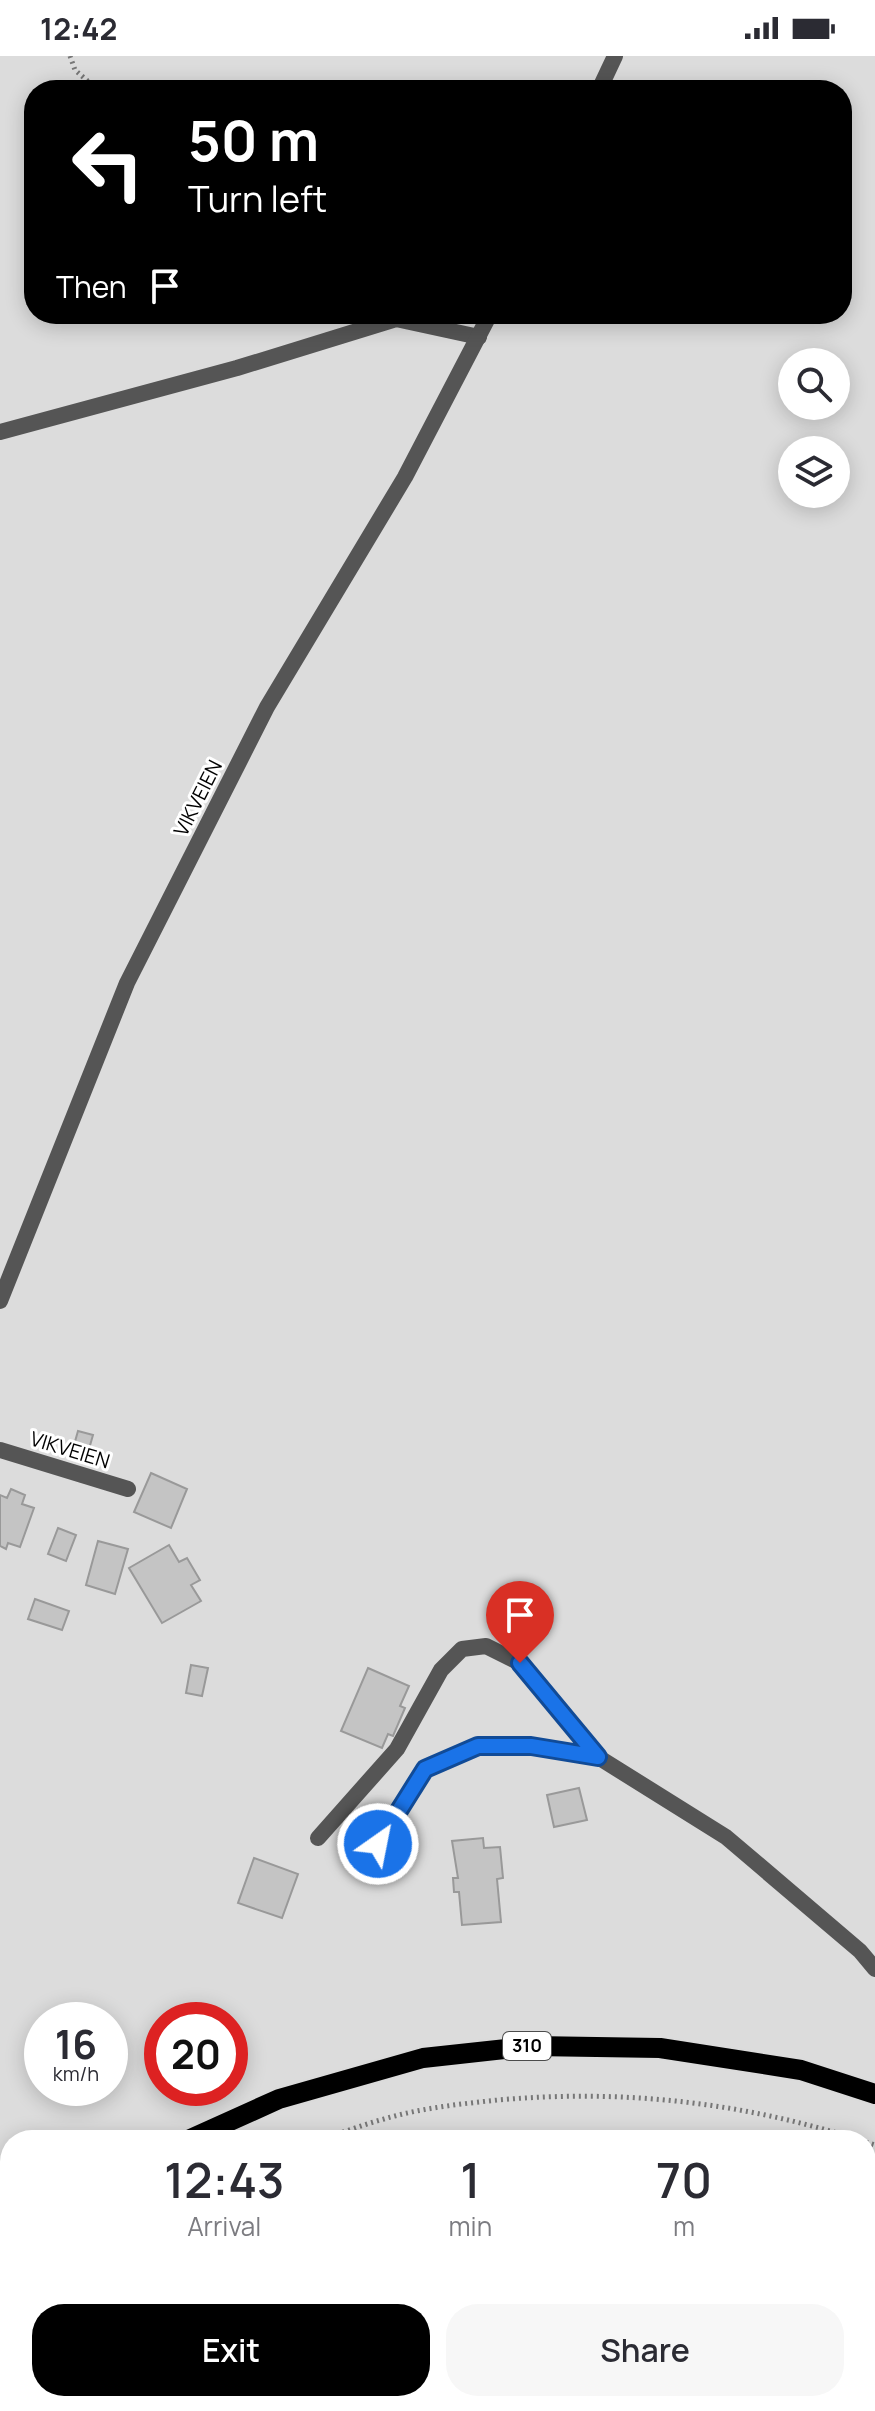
<!DOCTYPE html>
<html lang="en">
<head>
<meta charset="utf-8">
<style>
  :root { --surface:#fff; --page:#f7f7f7; --text:#2b2b33; --muted:#7c7c81; --accent:#000 }
  body { margin:0; font-family:Manrope,sans-serif; background:var(--page); color:var(--text); height:100vh; display:flex; flex-direction:column; font-size:30px; white-space:nowrap }
  * { box-sizing:border-box; margin:0 }
  p { font-size:26px; color:var(--muted) }
  .icon { flex:none; width:44px; height:44px; fill:none; stroke:currentColor; stroke-width:2; stroke-linecap:round; stroke-linejoin:round }
  .map { position:relative; flex:1; overflow:hidden }
  .sheet { position:absolute; left:0px; top:2074px; width:876px; height:282px; display:flex; flex-direction:column; background:var(--surface); border-radius:32px 32px 0 0; box-shadow:0 4px 20px #0003 }
  .sheet>* { flex:none }
  .guide { position:absolute; left:24px; top:24px; width:828px; height:244px; border-radius:32px; box-shadow:0 4px 20px #0003; background:#000; color:#fff; overflow:hidden }
  .tools { position:absolute; left:778px; top:292px; display:grid; gap:16px }
  .tools a { display:grid; place-items:center; width:72px; height:72px; border-radius:50%; background:var(--surface); box-shadow:0 4px 20px #0003; font-size:40px }
  .speed { position:absolute; left:24px; top:1946px; display:flex; gap:16px; font-size:40px; font-weight:700; text-align:center }
  .speed>* { display:grid; place-content:center; width:104px; height:104px; border-radius:50%; background:var(--surface); box-shadow:0 4px 20px #0003; line-height:1 }
  .speed small { font-size:20px; font-weight:400 }
  .speed .limit { border:12px solid #d22; background:#fff; color:#111 }
  .pin { position:absolute; display:grid; place-items:center; width:68px; height:68px; color:#fff; margin:-82px -34px; border-radius:50% 50% 50% 0; rotate:-45deg; box-shadow:0 0 8px #0007 }
  .pin .icon { rotate:45deg }
  .me { position:absolute; width:88px; margin:-44px; rotate:33deg; stroke-linejoin:round; filter:drop-shadow(0 0 6px #0008) }
  .turn { display:flex; align-items:center; gap:28px; height:168px; padding:0 32px; font-size:36px }
  .turn .icon { width:104px; height:104px; stroke-width:2.5 }
  .turn b { display:block; font-size:56px; line-height:68px }
  .then { display:flex; align-items:center; height:76px; padding:0 32px; background:#0003; gap:16px; font-size:30px }
  .eta { display:flex; justify-content:space-evenly; align-items:center; height:136px; text-align:center }
  .eta b { font-size:48px; font-weight:600; line-height:56px }
  .button { display:flex; gap:16px; margin-top:auto; padding:16px 32px }
  .button a { flex:1; height:92px; border-radius:32px; background:var(--accent); color:#fff; font-size:32px; font-weight:600; line-height:92px; text-align:center }
  .button a+a { background:var(--page); color:var(--text) }
  .status { display:flex; justify-content:space-between; align-items:center; height:56px; padding:0 40px; background:var(--surface); direction:ltr }
  .status svg { height:22px; fill:currentColor }
  .map>svg:first-child { display:block }
  .green { fill:#dcdcdc; fill-rule:evenodd }
  .building { fill:#c4c4c4; stroke:#999; stroke-width:2 }
  .lines { fill:none; stroke-linecap:round; stroke-linejoin:round }
  .primary-casing { stroke:#dbdbdb; stroke-width:24 }
  .path { stroke:#777; stroke-width:5; stroke-dasharray:2 4; stroke-linecap:butt }
  .service { stroke:#555; stroke-width:16 }
  .minor { stroke:#555; stroke-width:16 }
  .tertiary { stroke:#555; stroke-width:16 }
  .primary { stroke:#000; stroke-width:20 }
  .route-casing { stroke:#114b97; stroke-width:20 }
  .route { stroke:#1a73e8; stroke-width:14 }
  .labels { text-anchor:middle; stroke-width:6; stroke-linejoin:round; paint-order:stroke }
  .shield { fill:#fff; stroke:#4c4c4c; stroke-width:2 }
  .shield-label { font-size:18px; font-weight:bold; fill:#000 }
  .street-label { font-size:20px; fill:#000; stroke:#fff }
</style>
</head>
<body>
<div class="status"><b>12:42</b><svg viewBox="0 0 49 12"><path d="M0 12V9h3v3zM5 12V6h3v6zM10 12V3h3v9zM15 12V0h3v12zM26 1h20v11H26zM47 4h2v5h-2z"/></svg></div>
<div class="map">
<svg width="875" height="2355" viewBox="0 0 875 2355">
  <rect width="100%" height="100%" fill="#fff"/>
  <path class="green" d="M0 0H875V2355H0ZM34 34H842V258H34ZM792 306H836V350H792ZM792 394H836V438H792ZM42 1964H110V2032H42ZM162 1964H230V2032H162ZM10 2084H866V2346H10Z"/>
  <path class="building" d="M78 1375 93 1379 87 1400 72 1396Z
    M151 1417 187 1433 171 1472 134 1456Z
    M11 1433 25 1439 22 1448 34 1452 20 1491 8 1487 6 1493 0 1490V1439L7 1442Z
    M58 1472 76 1479 66 1505 48 1498Z
    M98 1485 128 1493 115 1538 86 1529Z
    M169 1489 179 1506 187 1502 200 1524 191 1529 201 1545 162 1567 129 1512Z
    M35 1543 69 1555 62 1574 28 1563Z
    M191 1609 208 1612 202 1640 186 1637Z
    M368 1612 409 1630 400 1650 405 1652 393 1680 388 1678 382 1692 341 1675Z
    M579 1732 587 1764 554 1771 547 1739Z
    M483 1782 484 1792 500 1791 503 1822 497 1823 501 1866 462 1869 459 1836H454L453 1822H458L452 1785Z
    M254 1802 298 1818 282 1862 238 1847Z
    M301 2346H332L349 2355H296Z
    M566 2346H584L594 2355H558Z
    M684 2346H695L702 2355H671Z"/>
  <g class="lines">
    <defs>
      <path id="primary" d="M188 2084 279 2043 423 2002 533 1990 660 1992 801 2014 875 2038
        M0 2203 10 2195"/>
    </defs>
    <use href="#primary" class="primary-casing"/>
    <path class="path" d="M70 0 75 14 98 34
      M320 2084C341 2077 362 2069 384 2063 421 2052 460 2048 498 2044 623 2033 741 2046 860 2084
      M866 2086 875 2089
      M171 2355 176 2346"/>
    <path class="service" d="M0 376 237 312 396 263 479 281
      M0 1394 128 1433
      M318 1782 397 1693 441 1614 462 1593 486 1590 520 1607 598 1701
      M378 1788 425 1713 478 1690H531L598 1701 726 1781 860 1895 875 1913"/>
    <path class="minor" d="M554 2084H567
      M866 2118 875 2121
      M400 2346 401 2355"/>
    <path class="tertiary" d="M599 34 615 0
      M0 1245 127 927 267 651 405 421 490 258"/>
    <use href="#primary" class="primary"/>
  </g>
  <g class="lines">
    <defs>
      <path id="route" d="M378 1788 425 1713 478 1690H531L598 1701 520 1607"/>
    </defs>
    <use href="#route" class="route-casing"/>
    <use href="#route" class="route"/>
  </g>
  <g class="labels">
    <rect class="shield" x="503" y="1976" width="48" height="28" rx="6"/>
    <g class="shield-label">
      <text x="527" y="1996">310</text>
    </g>
    <g class="street-label">
      <text transform="translate(198 742) rotate(-63)" y="7">VIKVEIEN</text>
      <text transform="translate(70 1394) rotate(17)" y="7">VIKVEIEN</text>
    </g>
  </g>
</svg>
<div class="tools">
<a><svg class="icon" aria-label="search" viewBox="0 0 24 24"><circle cx="10" cy="10" r="6"/><path d="M15 15l6 6"/></svg></a>
<a><svg class="icon" aria-label="layers" viewBox="0 0 24 24"><path d="M12 4l9 5-9 5-9-5zM3 14l9 5 9-5"/></svg></a>
</div>
<div class="speed"><div>16<small>km/h</small></div><div class="limit">20</div></div>
<div class="pin" style="left:520px;top:1607px;background:#d93025"><svg class="icon" aria-label="arrive" viewBox="0 0 24 24"><path d="M6 21V4h12l-3 4 3 4H6"/></svg></div>
<svg class="me" style="left:378px;top:1788px" viewBox="-20 -20 40 40"><circle r="17" fill="#1a73e8" stroke="#fff" stroke-width="3"/><path d="M0-11L8 9 0 5-8 9z" fill="#fff"/></svg>
<div class="guide">
<div class="turn"><svg class="icon" aria-label="left" viewBox="0 0 24 24"><path d="M17 20v-9H6M10 6l-5 5 5 5"/></svg><div><b>50 m</b>Turn left</div></div>
<div class="then">Then<svg class="icon" aria-label="arrive" viewBox="0 0 24 24"><path d="M6 21V4h12l-3 4 3 4H6"/></svg></div>
</div>
<section class="sheet">
<div class="eta">
<div><b>12:43</b><p>Arrival</p></div>
<div><b>1</b><p>min</p></div>
<div><b>70</b><p>m</p></div>
</div>
<div class="button"><a>Exit</a><a>Share</a></div>
</section>
</div>
</body>
</html>
